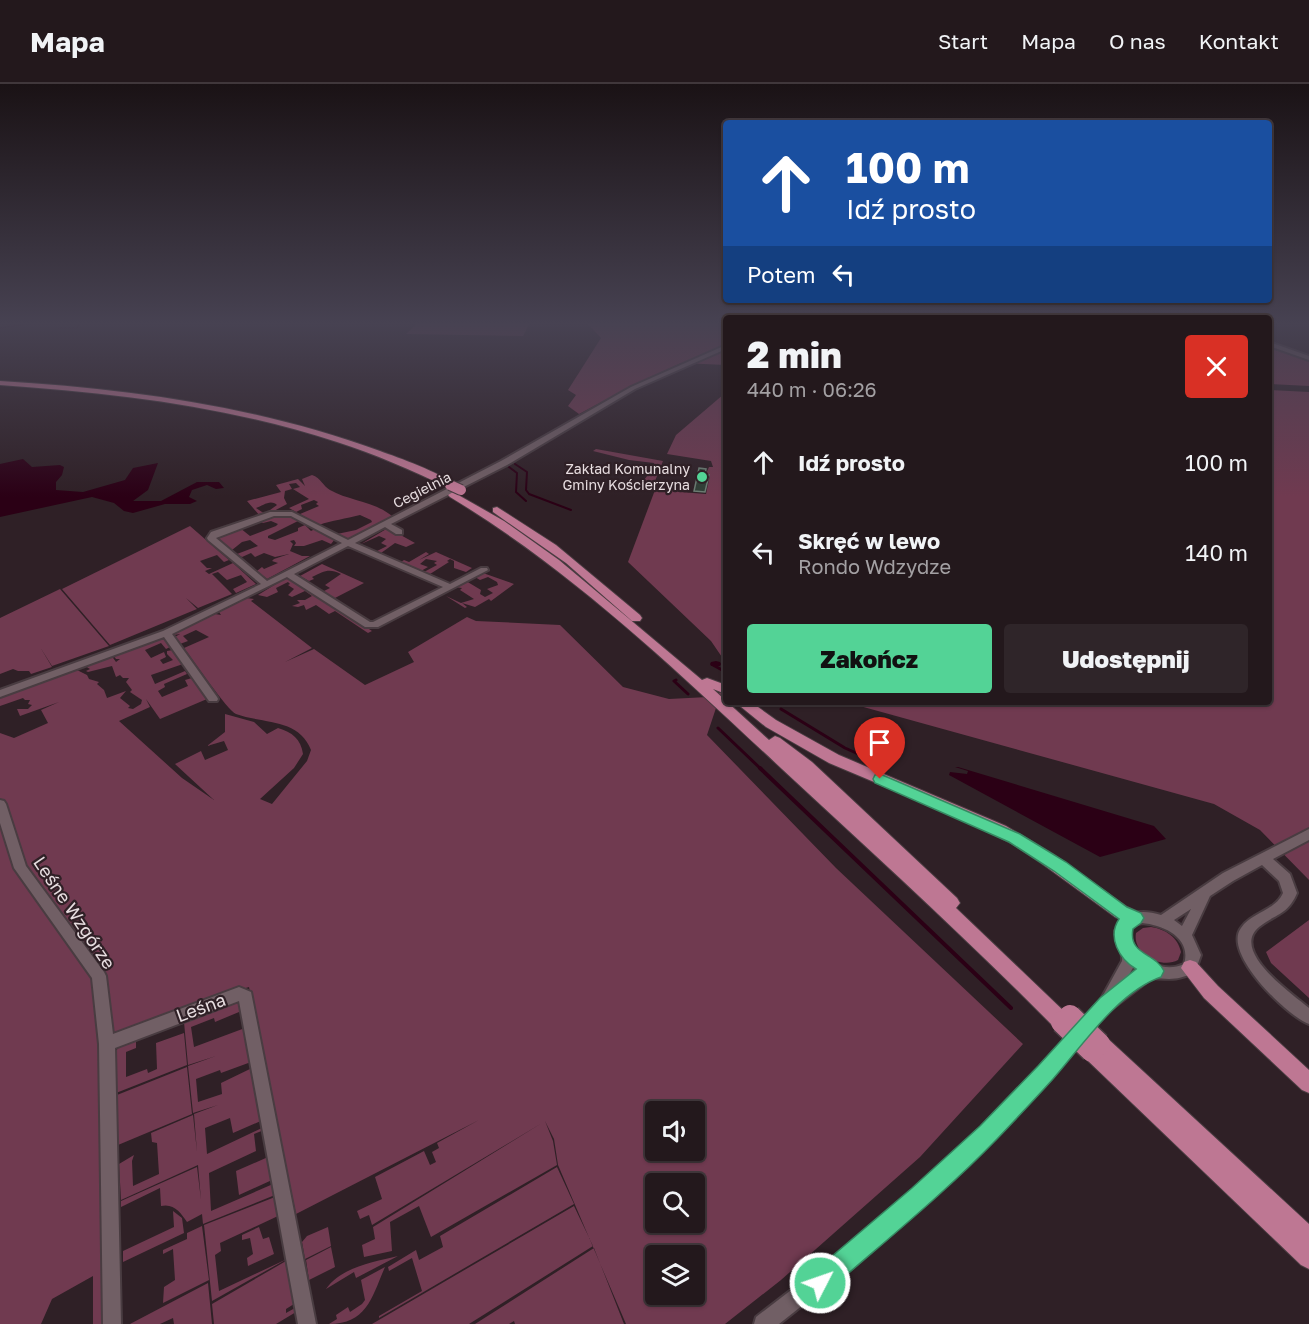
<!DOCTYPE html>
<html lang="pl">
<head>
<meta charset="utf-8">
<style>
  :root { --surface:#23181c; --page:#2f2529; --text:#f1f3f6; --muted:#a3a0a3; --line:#40373b; --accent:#53d396 }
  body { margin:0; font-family:"Golos Text",sans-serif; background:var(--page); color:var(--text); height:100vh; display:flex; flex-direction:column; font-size:22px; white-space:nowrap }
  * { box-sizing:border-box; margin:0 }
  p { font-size:20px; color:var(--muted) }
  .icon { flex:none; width:33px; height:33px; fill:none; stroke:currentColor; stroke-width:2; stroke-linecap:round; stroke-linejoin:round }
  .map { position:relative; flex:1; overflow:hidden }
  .sheet { position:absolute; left:723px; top:231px; width:549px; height:390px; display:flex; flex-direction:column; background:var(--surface); border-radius:6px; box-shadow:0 2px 4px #0004,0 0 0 2px var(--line) }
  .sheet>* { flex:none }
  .hud { position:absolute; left:723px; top:36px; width:549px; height:183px; border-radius:6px; box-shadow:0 2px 4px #0004,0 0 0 2px var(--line); background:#1a4fa0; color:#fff; overflow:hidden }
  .tools { position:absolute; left:645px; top:1017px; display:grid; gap:12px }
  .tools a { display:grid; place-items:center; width:60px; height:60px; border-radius:6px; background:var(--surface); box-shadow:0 2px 4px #0004,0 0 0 2px var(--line); font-size:30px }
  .pin { position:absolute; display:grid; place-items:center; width:51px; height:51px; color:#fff; margin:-62px -26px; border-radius:50% 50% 50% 0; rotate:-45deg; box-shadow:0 0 6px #0007 }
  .pin .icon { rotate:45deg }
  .me { position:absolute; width:66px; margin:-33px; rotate:49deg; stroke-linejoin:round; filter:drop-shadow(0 0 4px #0008) }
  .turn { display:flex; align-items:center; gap:21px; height:126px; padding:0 24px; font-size:27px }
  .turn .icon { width:78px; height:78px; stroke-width:2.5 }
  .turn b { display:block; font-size:42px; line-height:51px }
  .then { display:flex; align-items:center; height:57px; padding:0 24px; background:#0003; gap:12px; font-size:22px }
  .round { display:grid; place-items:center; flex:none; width:63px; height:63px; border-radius:6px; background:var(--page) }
  .overview { display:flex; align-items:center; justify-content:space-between; height:102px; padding:0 24px }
  h1 { font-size:36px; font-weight:800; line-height:45px }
  .button { display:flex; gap:12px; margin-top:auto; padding:12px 24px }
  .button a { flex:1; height:69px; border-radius:6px; background:var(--accent); color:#111; font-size:24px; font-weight:800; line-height:69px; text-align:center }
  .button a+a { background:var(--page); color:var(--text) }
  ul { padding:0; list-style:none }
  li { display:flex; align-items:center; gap:18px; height:90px; padding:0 24px }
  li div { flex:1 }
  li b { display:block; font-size:22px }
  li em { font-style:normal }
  header { display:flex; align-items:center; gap:36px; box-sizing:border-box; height:84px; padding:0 30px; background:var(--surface); border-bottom:2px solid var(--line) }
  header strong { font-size:28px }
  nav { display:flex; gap:33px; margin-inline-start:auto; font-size:21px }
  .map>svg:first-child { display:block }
  .green { fill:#703a50; fill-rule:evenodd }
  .water { fill:#2b0015 }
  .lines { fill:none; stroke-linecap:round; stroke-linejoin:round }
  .stream-far3 { stroke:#2b0015; stroke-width:1.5 }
  .stream-far2 { stroke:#2b0015; stroke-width:2 }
  .stream-far1 { stroke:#2b0015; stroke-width:3 }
  .stream { stroke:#2b0015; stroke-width:4 }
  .canal { fill:#2b0015; fill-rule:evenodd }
  .building { fill:#303f36; stroke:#6c7d73; stroke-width:1.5 }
  .minor-casing { stroke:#493c41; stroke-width:4 }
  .major-casing { stroke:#493c41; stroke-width:2 }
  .minor { fill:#715f65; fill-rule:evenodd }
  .major { fill:#be7793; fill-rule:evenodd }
  .major-bridge-far1-casing { stroke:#493c41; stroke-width:12; stroke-linecap:butt }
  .major-bridge-casing { stroke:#493c41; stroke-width:25; stroke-linecap:butt }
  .major-bridge-far1 { stroke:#be7793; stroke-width:10 }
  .major-bridge { stroke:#be7793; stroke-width:22 }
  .route { fill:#53d396; stroke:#368962; stroke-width:1.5 }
  .poi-dot { fill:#53d396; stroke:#2f2026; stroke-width:2 }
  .labels { text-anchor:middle; stroke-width:4.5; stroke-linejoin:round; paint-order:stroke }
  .far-poi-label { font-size:14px; fill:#e7dde0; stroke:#2f2026; text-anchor:end }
  .far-street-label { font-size:14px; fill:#e7dde0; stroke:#2f2026 }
  .near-street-label { font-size:18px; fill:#e7dde0; stroke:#2f2026 }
</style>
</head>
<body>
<header>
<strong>Mapa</strong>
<nav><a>Start</a><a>Mapa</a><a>O nas</a><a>Kontakt</a></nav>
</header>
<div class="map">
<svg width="1309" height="1240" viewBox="0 0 1309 1240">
  <rect width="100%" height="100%" fill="#2f2026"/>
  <path class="green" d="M418 239H530L523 252 406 250Z
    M587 239H726V281L681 279 630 303 579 330 568 322 576 311 568 306 601 254Z
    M1269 262 1309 276V302L1269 300Z
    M1269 306 1309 308V796L1260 746 1214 720 849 619 816 618H1269Z
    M724 310H726V579L711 557 628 478 655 406 636 402 644 399 643 397 653 385 654 379 629 376 593 367 596 365 663 377 653 402 680 408 706 410 710 391 706 390 709 383H713L711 377 667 370 676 351Z
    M312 391C321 394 323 402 330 406 349 417 375 417 393 433L347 456 337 450 356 446 372 438 371 436 360 431C346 435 332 436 319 441L300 430 319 422 316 420 318 418 314 416 301 421 302 425 296 428 289 424 309 415 293 405 300 403 296 399 289 400 292 405 285 407 284 414 287 420 272 428 270 426 277 421C270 415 263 422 256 424L265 430 260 432 247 417 281 408 276 401 298 395 305 402 302 395Z
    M276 431 288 432 298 437 268 452V454L275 456 298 447V444L305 441 311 447 315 445 335 455 331 460 322 456 304 462H294L296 459 294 456 290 457 293 460 290 467 302 472H310L267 495 257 487 262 483 264 485 278 479 272 477 274 475 289 470 275 473 264 469 255 473 251 469 242 473 237 470 258 462 250 456 242 458 232 466 218 454 240 444 250 452 276 442 278 440 271 437 263 439 259 437Z
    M190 442 229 476 224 478 217 471 200 477 207 484H212L205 487 209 490 233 479 256 500 236 509 233 505 247 498 241 491 227 496 218 488 212 490 232 510 198 524 186 514 197 525 110 561 62 505Z
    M388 444 415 459 406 463 395 459 381 469 377 467 387 462 381 459 386 455 379 452 361 460Z
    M426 468 429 470 419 476 436 468 472 484 466 488 454 484V477L450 475 447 477 449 478 430 490 424 488 437 481 434 479 437 477 426 475 420 480 428 483 421 487 401 478 404 476 409 478Z
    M322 480 364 499 333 515 322 508 330 504 325 501 341 490C329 484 324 487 312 493L314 495 309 497 300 492Z
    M483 489 514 500 491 517 489 515 475 523 462 519 467 523 465 524 446 512 461 519 474 515 460 506 462 504 454 503 466 497 481 506 480 510 485 513 493 509 487 505 498 501 497 498 488 493 480 496 475 493Z
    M290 494 293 496 372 547 368 549 335 527 329 530 316 521 306 526 304 521 298 523 292 522 300 519 297 516H305L312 512 305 507 292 513 288 511 294 505 288 501 290 500 288 498 276 504 278 508 267 513 258 511 284 495Z
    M60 505 109 562 52 582 40 563 52 583 31 590 29 587H18L13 585 0 590V534Z
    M246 514 254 515 251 517 312 564 285 578 314 565 365 601 414 578 408 568 467 533 476 537 560 541 623 603 669 615 708 613 726 606V618H729L716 624 707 651 836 784 1023 960 920 1073 781 1196 725 1240H626L558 1081 554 1055 545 1037 553 1057 557 1081 431 1153 419 1122 390 1138 392 1167 364 1173 362 1161 375 1155 373 1143 542 1039 372 1141 369 1131 360 1135 357 1127 382 1115 375 1093 424 1067 430 1081 436 1078 432 1068 439 1064 437 1059 479 1036 296 1130 249 903 205 917 100 959 108 1240H93V1192L52 1215 41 1240H0V649L14 654 48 639 41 626 59 618 20 632 17 625H28L32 621 28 620 30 616H25L23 614 0 622V613L75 585 87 591 89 595 99 598 97 600 104 606 107 614 126 607 120 614 130 622 128 624 133 625 141 620 142 616 130 608 132 606 126 598 129 594H123L120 591 116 593 112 582 88 588 86 587 90 585 85 582 111 571 116 578 120 575H116L113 571 160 554H166L172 562 166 565 161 559 145 566 151 574 164 568 166 573 160 576 163 580 173 576 167 570V567L173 566 183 580 151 591 155 600 185 587 187 590 164 600 165 603 158 607 162 613 188 602 185 596 192 594 207 615 160 635 146 615 150 623 119 637 182 694 214 716 175 680 201 667 205 676 228 666 224 657 207 662 225 648V630L254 638 267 650 278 644C292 648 301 655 303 670L294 684 260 715 272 720 307 677 311 666C299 634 263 640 236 630 227 626 193 576 184 564L209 553 196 546 183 552 188 557 180 560 175 553 180 550 174 551 176 547 215 530 221 531 219 528ZM656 1028H694V1066H656ZM656 1100H694V1138H656ZM656 1172H694V1210H656Z
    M1309 836V914L1271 879 1266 868Z
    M1151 843C1165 845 1178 853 1181 868L1178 876C1161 885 1132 870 1136 849L1143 844Z
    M237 919 240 920 239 928 215 938 214 934 191 943 194 963 245 944 251 978 221 989 220 986 196 995 198 1018 222 1010 221 999 252 984 263 1036 233 1049 230 1034 205 1044 207 1070 264 1043V1046L254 1050 256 1067 209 1089 211 1127 273 1100 275 1111 203 1140 202 1130 187 1138C181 1129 174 1119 161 1122L160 1104 121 1123V1117L197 1083 201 1116 198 1081 121 1116 119 1080 134 1071 132 1077 133 1102 159 1090 157 1059 152 1058 151 1049 193 1031 197 1068 194 1030 218 1021 193 1029 188 982 216 972 188 981 184 938Z
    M184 949 187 981 116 1009 114 969 120 962 136 956V964L126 968V993L147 985 148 989 157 985 156 959Z
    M187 983 192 1030 118 1061 117 1011Z
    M268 1073 272 1096 239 1111 236 1087Z
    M557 1083 574 1120 379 1234V1232L422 1207 412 1174 389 1187 388 1183 416 1166 419 1176 443 1163 440 1152Z
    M275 1113 278 1132 220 1159 221 1167 215 1171 219 1207 287 1175 212 1217 204 1141Z
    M574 1122 593 1162 469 1240H372Z
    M173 1127 182 1134 184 1149 123 1178V1167L174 1143Z
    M202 1142 209 1196 163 1219 164 1203 175 1196 173 1165 163 1170V1166L187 1155V1149Z
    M259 1143 263 1155 269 1153 274 1170 248 1182 247 1174 253 1170 250 1154 242 1156V1151Z
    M328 1143 331 1162 305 1175 302 1158 307 1152Z
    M331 1163 335 1183 309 1196 306 1176Z
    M594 1164 624 1240H515L514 1237 509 1240H475Z
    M398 1172 356 1194 354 1188 326 1205C341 1183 374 1178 398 1172Z
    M286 1177 294 1220 286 1225V1229L295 1224 296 1228 276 1240H214L212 1220Z
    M385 1183C372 1213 367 1240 329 1240L337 1235 336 1231 348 1223 350 1228 362 1220 365 1216 361 1196Z
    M208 1199 212 1240H174L173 1234 160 1240H130Z"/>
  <path class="water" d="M23 375 32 383 60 381 64 383 62 391 56 398V406L83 408 125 396 133 384 158 379 148 406 133 417H161L197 398H219L224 404 216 405 207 401 192 406 189 413 197 417 190 420H165L133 429 124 427 114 419 92 413 0 433V380Z
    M955 683H958L1154 742 1166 755 1100 773 949 691 950 688 967 690 968 687Z"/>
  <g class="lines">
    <path class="stream-far3" d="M0 244 34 239
      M58 244H77L80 239"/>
    <path class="stream-far2" d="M515 380 527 388 526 406 529 410 571 426
      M509 383 517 389 516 408 526 417"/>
    <path class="stream-far1" d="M713 581 724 587
      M676 596 674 597 688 610
      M781 625 845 664 881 680
      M718 644 762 686"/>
    <path class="stream" d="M760 684 1011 924"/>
    <path class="canal" d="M716 577 720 578 721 580 720 582H711L710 580 711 578Z"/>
  </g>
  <path class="building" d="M699 384 706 385 705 391H709L705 408 694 407Z"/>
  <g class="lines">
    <defs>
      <path id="minor" d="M1269 258 1309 272V276L1269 262Z
        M726 261V265L635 305 507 381 391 440 402 446V450H396L385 443 355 459 450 500 481 484H487L488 486 378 543H365L287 493 172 550 217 613 218 615 217 617H209L164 553 0 613V606L163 547 261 500 208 456 207 454 211 448 270 428H292L348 456 501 377 631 303ZM274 432H291L342 459 267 497 216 454ZM348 462 443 503 373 538H370L294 490Z
        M0 716 4 717 6 720 26 782 104 888 106 892 113 950 239 903 251 908 316 1240H298L239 917 115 964 121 1240H103L99 960 92 894 14 784 0 739Z
        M1309 745V756L1273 775 1290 790 1297 809C1288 831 1275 830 1259 843 1230 867 1291 909 1309 924V940C1287 932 1222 869 1241 844 1252 828 1275 827 1283 809L1279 797 1262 781 1233 797 1210 812 1192 851 1201 871 1195 888C1177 897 1170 895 1152 894L1104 931 1060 983 994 1055 958 1090 885 1156 779 1240H754L756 1233 873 1143 947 1078 982 1044 1016 1009 1101 915 1122 877C1123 867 1117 857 1115 847 1125 827 1141 825 1161 831L1223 789ZM1191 825 1182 842 1174 836ZM1142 839C1164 841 1192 854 1184 880 1160 891 1133 872 1129 848L1134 841ZM1134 882 1140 886 1125 898Z"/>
      <path id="major" d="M0 297C130 305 257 322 380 367 399 374 440 388 455 401L447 403C411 386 375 370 337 358 227 322 115 309 0 301Z
        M453 408 504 437 559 476 702 596 707 594 726 601V610L713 605 769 656 775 652 780 654 812 678 957 814 960 819 956 824 1069 932 1072 938 1069 944 1062 947 1055 944C967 855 874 770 782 685 677 587 573 487 450 413L448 411Z
        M497 423 556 461 640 531 642 534 640 537H632L566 479 493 428V424Z
        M735 618H751L776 636 839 671 1006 742 1053 770 1127 823 1141 829 1144 834 1141 839 1135 841 1115 833 1041 779 1011 759 962 735 829 679 766 643Z
        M1190 876 1196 878 1218 902 1309 986V1009L1302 1006 1204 914 1181 884 1184 878Z
        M1099 951 1106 953 1309 1140V1185L1301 1181 1085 974 1082 967 1085 960 1090 958 1092 953Z"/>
    </defs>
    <use href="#minor" class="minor-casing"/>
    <use href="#major" class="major-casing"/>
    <use href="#minor" class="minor"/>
    <use href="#major" class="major"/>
    <defs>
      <path id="major-bridge-far1" d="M450 401 461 406"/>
      <path id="major-bridge" d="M1070 932 1099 960
        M1062 938 1092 967"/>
    </defs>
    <use href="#major-bridge-far1" class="major-bridge-far1-casing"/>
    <use href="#major-bridge" class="major-bridge-casing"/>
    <use href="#major-bridge-far1" class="major-bridge-far1"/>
    <use href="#major-bridge" class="major-bridge"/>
  </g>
  <linearGradient id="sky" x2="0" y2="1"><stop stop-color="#1a1215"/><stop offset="0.58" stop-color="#474252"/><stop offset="1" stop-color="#474252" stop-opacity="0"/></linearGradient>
  <rect width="1309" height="413" fill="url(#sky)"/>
  <path class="route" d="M880 690 1020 750 1066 778 1127 823 1141 829 1144 834 1141 839 1133 845C1128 871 1156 869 1164 887L1161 893C1118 908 1083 961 1053 995 1035 1015 1016 1035 997 1055 945 1109 885 1157 828 1207L820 1211 811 1207 808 1199 811 1190 912 1104 980 1042 1038 982 1100 914 1136 885C1119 875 1107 853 1119 835L1054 787 1009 758 875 699 873 695 875 691Z"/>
  <circle class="poi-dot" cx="702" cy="393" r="6"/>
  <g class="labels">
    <g class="far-poi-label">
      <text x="690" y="390">Zakład Komunalny<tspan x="690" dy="16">Gminy Kościerzyna</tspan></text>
    </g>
    <g class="far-street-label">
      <text transform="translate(422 406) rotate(-27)" y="5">Cegielnia</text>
    </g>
    <g class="near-street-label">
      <text transform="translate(74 829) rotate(56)" y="6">Leśne Wzgórze</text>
      <text transform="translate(201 924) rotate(-20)" y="6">Leśna</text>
    </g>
  </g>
</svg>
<div class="tools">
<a><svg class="icon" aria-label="sound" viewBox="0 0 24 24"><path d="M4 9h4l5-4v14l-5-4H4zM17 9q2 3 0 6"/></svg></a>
<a><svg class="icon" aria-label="search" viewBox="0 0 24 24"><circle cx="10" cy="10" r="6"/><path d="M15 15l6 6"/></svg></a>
<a><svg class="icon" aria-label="layers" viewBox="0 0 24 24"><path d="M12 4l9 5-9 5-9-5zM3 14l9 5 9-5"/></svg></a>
</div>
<div class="pin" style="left:880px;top:695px;background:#d93025"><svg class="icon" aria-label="arrive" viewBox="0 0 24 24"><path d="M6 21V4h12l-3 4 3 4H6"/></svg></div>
<svg class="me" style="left:820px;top:1199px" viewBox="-20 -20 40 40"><circle r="17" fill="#53d396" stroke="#fff" stroke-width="3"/><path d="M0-11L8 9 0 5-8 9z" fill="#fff"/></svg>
<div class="hud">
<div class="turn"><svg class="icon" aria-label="ahead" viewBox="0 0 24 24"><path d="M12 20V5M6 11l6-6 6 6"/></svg><div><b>100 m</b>Idź prosto</div></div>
<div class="then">Potem<svg class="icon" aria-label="left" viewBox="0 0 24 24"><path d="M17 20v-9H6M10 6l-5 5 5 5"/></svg></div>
</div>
<section class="sheet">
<div class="overview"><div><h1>2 min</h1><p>440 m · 06:26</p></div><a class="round" style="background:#d93025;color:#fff"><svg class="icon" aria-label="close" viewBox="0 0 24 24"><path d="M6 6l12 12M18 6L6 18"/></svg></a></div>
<ul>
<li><svg class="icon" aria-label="ahead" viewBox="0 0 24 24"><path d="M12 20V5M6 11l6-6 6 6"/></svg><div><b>Idź prosto</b></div><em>100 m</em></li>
<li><svg class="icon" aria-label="left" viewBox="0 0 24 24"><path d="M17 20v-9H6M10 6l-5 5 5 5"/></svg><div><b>Skręć w lewo</b><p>Rondo Wdzydze</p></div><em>140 m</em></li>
</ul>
<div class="button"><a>Zakończ</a><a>Udostępnij</a></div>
</section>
</div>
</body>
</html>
